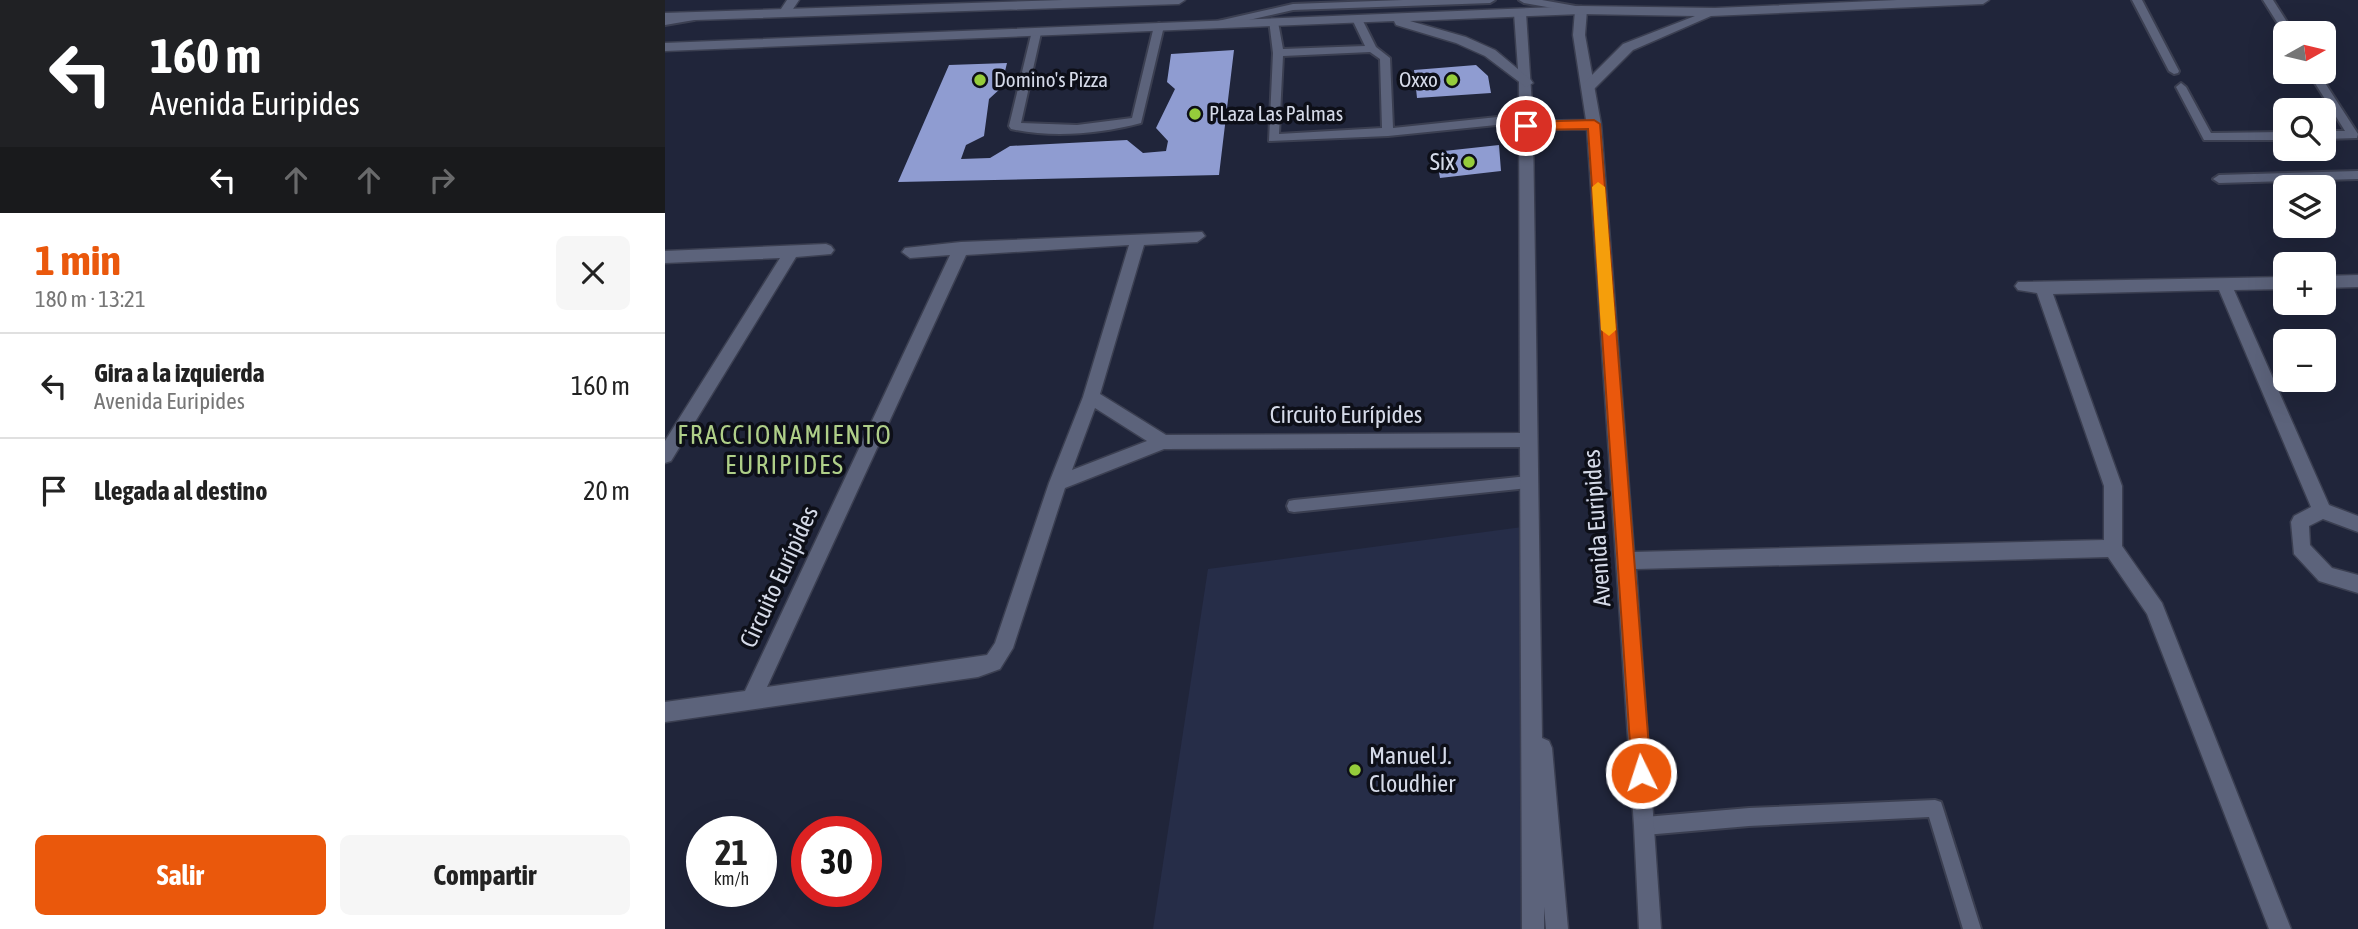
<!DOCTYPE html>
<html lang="es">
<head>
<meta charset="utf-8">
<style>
  :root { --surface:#fff; --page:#f6f6f6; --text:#222; --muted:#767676; --line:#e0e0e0; --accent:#ea580c }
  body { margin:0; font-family:"Asap Condensed",sans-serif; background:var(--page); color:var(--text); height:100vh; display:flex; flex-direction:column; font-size:26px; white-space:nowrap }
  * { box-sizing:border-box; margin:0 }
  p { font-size:23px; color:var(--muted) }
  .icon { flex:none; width:38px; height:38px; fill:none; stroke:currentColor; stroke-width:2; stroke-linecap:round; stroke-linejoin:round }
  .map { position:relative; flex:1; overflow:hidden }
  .sheet { display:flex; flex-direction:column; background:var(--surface); width:665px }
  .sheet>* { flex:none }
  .guide { background:#202124; color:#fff; overflow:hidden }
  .needle { width:46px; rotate:82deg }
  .fabs { position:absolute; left:1608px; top:21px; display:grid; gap:14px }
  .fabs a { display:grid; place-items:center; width:63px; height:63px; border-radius:10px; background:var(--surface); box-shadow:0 7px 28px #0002; font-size:35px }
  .speed { position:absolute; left:21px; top:816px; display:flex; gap:14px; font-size:35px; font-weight:700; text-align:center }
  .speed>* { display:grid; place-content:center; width:91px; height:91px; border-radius:50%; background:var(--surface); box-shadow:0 7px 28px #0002; line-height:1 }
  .speed small { font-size:18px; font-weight:400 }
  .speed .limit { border:10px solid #d22; background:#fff; color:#111 }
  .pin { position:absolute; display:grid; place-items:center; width:60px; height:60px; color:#fff; margin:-30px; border:4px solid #fff; border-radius:50%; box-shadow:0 2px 7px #0007 }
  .me { position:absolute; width:77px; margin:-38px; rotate:356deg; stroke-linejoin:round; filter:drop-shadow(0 0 5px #0008) }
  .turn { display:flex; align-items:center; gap:24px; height:147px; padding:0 35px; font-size:32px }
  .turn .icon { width:91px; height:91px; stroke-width:2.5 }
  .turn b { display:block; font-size:49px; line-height:60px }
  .lanes { display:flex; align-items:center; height:66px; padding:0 35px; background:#0003; justify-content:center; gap:35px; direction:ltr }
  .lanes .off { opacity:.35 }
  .round { display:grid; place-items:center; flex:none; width:74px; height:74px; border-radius:10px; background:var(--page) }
  .head { display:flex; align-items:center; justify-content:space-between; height:119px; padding:0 35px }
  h1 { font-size:42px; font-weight:700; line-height:52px; color:var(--accent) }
  .primary-button { display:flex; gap:14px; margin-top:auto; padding:14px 35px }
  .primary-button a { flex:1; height:80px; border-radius:10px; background:var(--accent); color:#fff; font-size:28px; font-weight:700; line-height:80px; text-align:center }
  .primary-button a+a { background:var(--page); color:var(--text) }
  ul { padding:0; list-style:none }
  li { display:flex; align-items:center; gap:21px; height:105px; padding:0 35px; border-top:2px solid var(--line) }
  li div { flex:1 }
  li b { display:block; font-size:26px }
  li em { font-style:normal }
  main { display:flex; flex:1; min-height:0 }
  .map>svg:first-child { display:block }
  .built { fill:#262d48 }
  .building { fill:#8f9cd1 }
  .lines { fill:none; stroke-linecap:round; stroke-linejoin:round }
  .lane-casing { stroke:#3b3f51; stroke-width:4 }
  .street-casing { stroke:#3b3f51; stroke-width:3 }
  .secondary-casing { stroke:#3b3f51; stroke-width:3 }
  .lane { fill:#5c637b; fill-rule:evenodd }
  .street { fill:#5c637b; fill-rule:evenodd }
  .secondary { fill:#5c637b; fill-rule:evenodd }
  .route { fill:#ea580c; stroke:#983908; stroke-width:2 }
  .slow { fill:#f59e0b }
  .poi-dot { fill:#95cc3b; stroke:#0d0f18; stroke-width:2.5 }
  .labels { text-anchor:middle; stroke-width:7; stroke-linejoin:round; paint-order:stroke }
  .far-poi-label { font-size:21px; fill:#d5dae8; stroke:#0d0f18; text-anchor:start }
  .poi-label { font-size:24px; fill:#d5dae8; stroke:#0d0f18; text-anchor:end }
  .street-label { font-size:24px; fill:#d5dae8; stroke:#0d0f18 }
  .neighbourhood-label { font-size:26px; letter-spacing:2px; fill:#afcf88; stroke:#0d0f18 }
</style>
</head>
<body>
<main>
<section class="sheet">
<div class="guide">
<div class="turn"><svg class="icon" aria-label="left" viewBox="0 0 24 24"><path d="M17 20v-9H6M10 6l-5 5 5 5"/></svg><div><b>160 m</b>Avenida Euripides</div></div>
<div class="lanes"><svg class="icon" aria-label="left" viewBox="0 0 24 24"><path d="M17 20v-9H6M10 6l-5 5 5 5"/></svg><svg class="icon off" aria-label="ahead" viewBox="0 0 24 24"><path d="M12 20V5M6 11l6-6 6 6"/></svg><svg class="icon off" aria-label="ahead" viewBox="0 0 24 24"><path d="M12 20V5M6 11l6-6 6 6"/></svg><svg class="icon off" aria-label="right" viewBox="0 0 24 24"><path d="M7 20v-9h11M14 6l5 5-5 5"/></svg></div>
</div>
<div class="head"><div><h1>1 min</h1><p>180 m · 13:21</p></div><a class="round"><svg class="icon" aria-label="close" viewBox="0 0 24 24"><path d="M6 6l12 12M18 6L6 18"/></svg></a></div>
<ul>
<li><svg class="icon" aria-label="left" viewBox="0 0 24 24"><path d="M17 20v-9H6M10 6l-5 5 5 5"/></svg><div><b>Gira a la izquierda</b><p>Avenida Euripides</p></div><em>160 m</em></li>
<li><svg class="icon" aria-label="arrive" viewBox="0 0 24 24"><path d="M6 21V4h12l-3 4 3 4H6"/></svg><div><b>Llegada al destino</b></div><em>20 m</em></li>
</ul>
<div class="primary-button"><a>Salir</a><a>Compartir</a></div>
</section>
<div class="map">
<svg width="1693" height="929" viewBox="0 0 1693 929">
  <rect width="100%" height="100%" fill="#20253a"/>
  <path class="built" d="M865 526 868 929H488L543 569Z"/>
  <path class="building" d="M569 50 554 175 233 182 284 65 342 63 336 88 324 99 319 136 301 145 296 159 325 158 345 146 462 140 478 153 501 151 503 141 491 128 510 89 502 82 506 54Z
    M811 65 823 76 826 93 752 98 749 70Z
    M834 145 836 171 775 178 770 152Z"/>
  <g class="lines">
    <defs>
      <path id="lane" d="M738 0H830L825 3 628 10 553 27 548 24 553 21 628 4Z
        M854 0H877L916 7 921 10 916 13 859 3Z
        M1467 0H1477L1514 71 1513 73 1509 74 1504 71Z
        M1598 0H1608L1629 33H1620V35Z
        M25 15 30 18 29 20 0 25V19Z
        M692 16 697 19 711 47 725 58 728 128 861 114 866 118 861 122 723 136 604 141 608 53 604 20H612L613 22 618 49 700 46 687 19ZM705 52 715 59 717 128 614 134 618 56Z
        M494 23 499 26 476 123C435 134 387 138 346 129L344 126 367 31 371 30 376 33 356 123 412 125 467 118 489 26Z
        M1643 72H1653L1693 134 1692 138 1659 139V131H1680Z
        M1516 83 1521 87 1546 133 1620 132V140H1539L1511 87Z
        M1693 171V179L1554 183 1548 179 1554 175Z
        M864 476 869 478 871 482 869 486 864 488 629 512 624 511 622 506 624 501 629 500Z
        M1270 800 1276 802 1278 808 1316 929H1298L1264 817 1084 826 980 835 974 832 971 826 974 820 980 817 1084 808Z"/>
      <path id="street" d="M122 0H134L124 15H116L114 12Z
        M916 6 922 10 920 35 936 124 969 552 1439 540V486L1372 293 1353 290 1350 286 1353 282 1620 277V289L1569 290 1664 505 1693 516V532L1658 519 1644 526 1645 545 1667 568 1693 575V593L1654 581 1629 554 1626 522 1629 516 1646 507 1554 290 1388 294 1457 486V546L1497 603 1626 929H1604L1482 614 1443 557 971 569 996 929H974L969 826 922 129 868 130 877 738 884 741 887 748 903 929H881L879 907V929H857L855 447 499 449 400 488 348 648 335 669 313 677 0 722V702L80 691 285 255 245 258 237 252 240 248 296 242 537 232 540 236 532 242 479 245 435 394 501 435 855 433 854 83 849 13 855 9 861 13 868 121 921 120 908 35 910 10ZM464 245 418 397 384 483 330 643 322 655 102 687 301 255ZM430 408 482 441 407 470Z
        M161 244 166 246 169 250 166 254 131 257 6 461 0 463V441L115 258 0 263V251Z
        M1693 275V287L1659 288V276Z"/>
      <path id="secondary" d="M398 0H520L514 4 0 21V13Z
        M1232 0H1324L1318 4 1046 16 968 50 928 90H918V84L958 44 1030 16 916 14 745 21 801 37 830 50 866 80 868 83 861 87 820 56 791 43 731 25 729 21 0 51V43L916 6 1050 8Z"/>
    </defs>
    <use href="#lane" class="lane-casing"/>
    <use href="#street" class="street-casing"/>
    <use href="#secondary" class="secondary-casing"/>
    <use href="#lane" class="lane"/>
    <use href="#street" class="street"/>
    <use href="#secondary" class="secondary"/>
  </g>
  <path class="route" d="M929 120 935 124 986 773 983 780 976 782 969 780 967 773 923 129 861 130 854 126 861 122Z"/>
  <path class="slow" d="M933 182 940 187 951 330 944 336 936 330 927 187Z"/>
  <g class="poi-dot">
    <circle cx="315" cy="80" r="7"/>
    <circle cx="787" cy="80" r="7"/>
    <circle cx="530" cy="114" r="7"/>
    <circle cx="804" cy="162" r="7"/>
    <circle cx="690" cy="770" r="7"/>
  </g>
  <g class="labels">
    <g class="far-poi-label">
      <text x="329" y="87">Domino's Pizza</text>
      <text x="773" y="87" text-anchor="end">Oxxo</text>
      <text x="544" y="121">PLaza Las Palmas</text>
    </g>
    <g class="poi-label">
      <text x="790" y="170">Six</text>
      <text x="704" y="764" text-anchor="start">Manuel J.<tspan x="704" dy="28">Cloudhier</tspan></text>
    </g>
    <g class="street-label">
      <text x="681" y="423">Circuito Eurípides</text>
      <text transform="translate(932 528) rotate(-94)" y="8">Avenida Euripides</text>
      <text transform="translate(114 577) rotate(-65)" y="8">Circuito Eurípides</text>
    </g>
    <g class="neighbourhood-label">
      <text x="120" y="444">FRACCIONAMIENTO<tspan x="120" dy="30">EURIPIDES</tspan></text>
    </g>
  </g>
</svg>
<div class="fabs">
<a><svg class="needle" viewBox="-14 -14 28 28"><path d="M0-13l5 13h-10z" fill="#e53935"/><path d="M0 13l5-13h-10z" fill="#767676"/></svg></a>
<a><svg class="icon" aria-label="search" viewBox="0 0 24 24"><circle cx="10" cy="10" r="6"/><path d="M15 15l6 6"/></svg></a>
<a><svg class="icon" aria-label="layers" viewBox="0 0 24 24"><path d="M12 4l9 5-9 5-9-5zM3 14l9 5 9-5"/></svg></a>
<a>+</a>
<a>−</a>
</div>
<div class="speed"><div>21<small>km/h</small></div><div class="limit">30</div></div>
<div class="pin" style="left:861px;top:126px;background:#d93025"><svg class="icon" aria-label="arrive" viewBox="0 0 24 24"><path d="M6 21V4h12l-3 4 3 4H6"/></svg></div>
<svg class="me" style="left:976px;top:773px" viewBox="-20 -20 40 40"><circle r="17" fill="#ea580c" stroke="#fff" stroke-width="3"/><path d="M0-11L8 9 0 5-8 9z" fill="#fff"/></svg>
</div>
</main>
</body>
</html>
